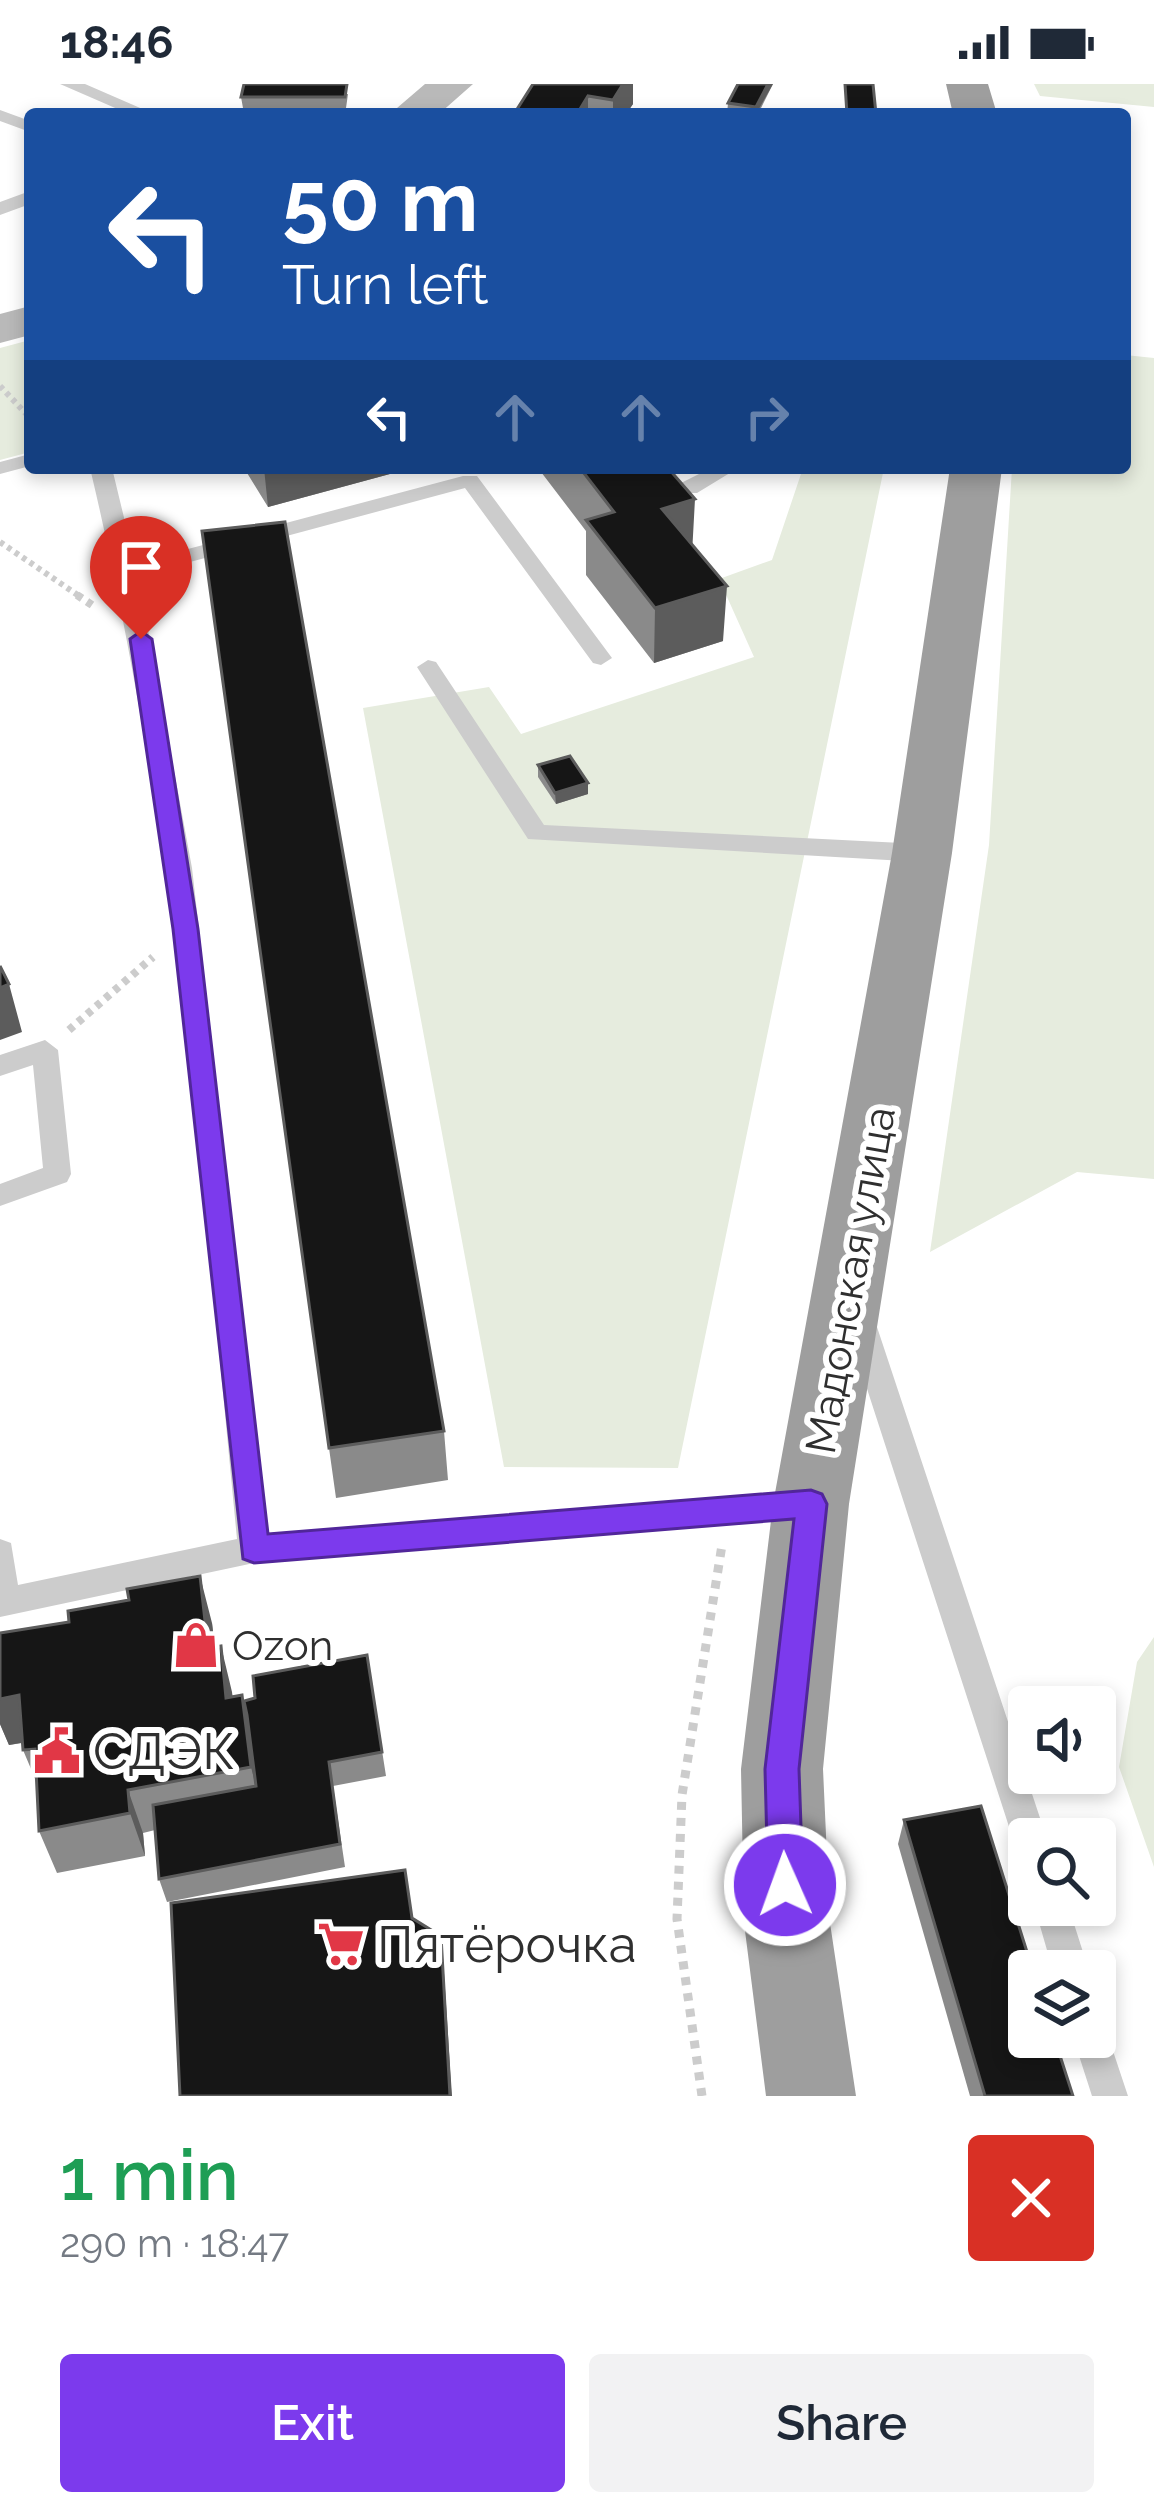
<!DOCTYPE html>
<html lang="en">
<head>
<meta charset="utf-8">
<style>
  :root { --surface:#fff; --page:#f2f2f3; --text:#1f2937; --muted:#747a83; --accent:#7c3aed }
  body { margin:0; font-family:Raleway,sans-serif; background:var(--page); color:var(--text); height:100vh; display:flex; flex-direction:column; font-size:45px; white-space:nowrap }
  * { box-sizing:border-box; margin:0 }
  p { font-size:39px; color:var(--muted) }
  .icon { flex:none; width:66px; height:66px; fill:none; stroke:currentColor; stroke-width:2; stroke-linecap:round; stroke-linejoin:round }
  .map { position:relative; height:2012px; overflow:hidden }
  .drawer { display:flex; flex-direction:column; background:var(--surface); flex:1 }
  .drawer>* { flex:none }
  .banner { position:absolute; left:24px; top:24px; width:1107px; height:366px; border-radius:12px; box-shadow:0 6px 18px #0003; background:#1a4fa0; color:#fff; overflow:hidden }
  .fabs { position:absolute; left:1008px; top:1602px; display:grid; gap:24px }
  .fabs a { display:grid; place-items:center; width:108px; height:108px; border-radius:12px; background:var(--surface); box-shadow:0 6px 18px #0003; font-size:60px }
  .pin { position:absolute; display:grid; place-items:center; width:102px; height:102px; color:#fff; margin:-123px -51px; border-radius:50% 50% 50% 0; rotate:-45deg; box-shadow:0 0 12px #0007 }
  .pin .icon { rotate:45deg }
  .me { position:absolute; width:132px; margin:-66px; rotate:358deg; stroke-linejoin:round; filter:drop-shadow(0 0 9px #0008) }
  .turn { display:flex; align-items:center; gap:42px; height:252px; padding:0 60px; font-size:54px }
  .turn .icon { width:156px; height:156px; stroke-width:2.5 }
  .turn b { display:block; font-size:84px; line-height:102px }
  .lanes { display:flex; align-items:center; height:114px; padding:0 60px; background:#0003; justify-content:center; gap:60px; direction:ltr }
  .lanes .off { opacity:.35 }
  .round { display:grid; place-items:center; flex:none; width:126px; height:126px; border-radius:12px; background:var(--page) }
  .head { display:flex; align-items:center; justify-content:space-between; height:204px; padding:0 60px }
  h1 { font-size:72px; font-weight:600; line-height:90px; color:#1e9e55 }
  .cta { display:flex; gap:24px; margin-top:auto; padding:24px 60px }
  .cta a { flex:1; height:138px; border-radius:12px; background:var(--accent); color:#fff; font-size:48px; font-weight:600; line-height:138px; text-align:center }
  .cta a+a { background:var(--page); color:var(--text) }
  .status { display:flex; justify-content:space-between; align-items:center; height:84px; padding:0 60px; background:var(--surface); direction:ltr }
  .status svg { height:33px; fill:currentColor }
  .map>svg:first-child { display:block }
  .green { fill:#e6ecde }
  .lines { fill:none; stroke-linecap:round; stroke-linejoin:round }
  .path-far2 { stroke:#ccc; stroke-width:6; stroke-dasharray:4.5 4.5; stroke-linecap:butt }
  .path-far1 { stroke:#ccc; stroke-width:8; stroke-dasharray:6 6; stroke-linecap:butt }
  .path { stroke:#ccc; stroke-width:9; stroke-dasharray:8 8; stroke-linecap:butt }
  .service { fill:#ccc; fill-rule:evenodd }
  .secondary { fill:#b9b9b9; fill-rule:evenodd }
  .trunk { fill:#9e9e9e; fill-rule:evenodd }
  .wall { fill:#8a8a8a }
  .shaded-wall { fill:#5c5c5c }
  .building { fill:#161616; stroke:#5c5c5c; stroke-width:3 }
  .route { fill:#7c3aed; stroke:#51269a; stroke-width:3 }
  .labels { text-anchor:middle; stroke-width:12; stroke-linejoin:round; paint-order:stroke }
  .street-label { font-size:42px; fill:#2f2f2f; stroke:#fff }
  .poi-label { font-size:42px; fill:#2f2f2f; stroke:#fff; text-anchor:start }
  .near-poi-label { font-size:51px; fill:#2f2f2f; stroke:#fff; text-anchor:start }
</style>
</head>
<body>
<div class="status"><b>18:46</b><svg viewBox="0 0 49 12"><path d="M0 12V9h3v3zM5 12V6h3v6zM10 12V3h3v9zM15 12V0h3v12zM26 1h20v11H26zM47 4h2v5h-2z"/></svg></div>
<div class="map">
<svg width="1154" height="2012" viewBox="0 0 1154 2012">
  <rect width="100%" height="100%" fill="#fff"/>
  <path class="green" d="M1034 0H1154V23L1040 12Z
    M30 256V368L0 376V264Z
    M1125 271 1154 274V1095L1077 1088 930 1168 989 761 1012 384H1125Z
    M803 384H884L678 1384 504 1383 363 624 489 603 521 650 754 573 719 495 772 476Z
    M1154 1553V1783L1119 1683 1137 1578Z"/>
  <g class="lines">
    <path class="path-far2" d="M0 302 30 334
      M0 458 82 514"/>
    <path class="path-far1" d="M77 511 95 523
      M69 946 153 873"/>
    <path class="path" d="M702 2012 677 1835 682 1711 722 1461"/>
    <path class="service" d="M60 0H85L154 30H129Z
      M266 19 275 24 273 30H255L260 20Z
      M331 19 337 20 340 30H298Z
      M0 26 30 37V48L0 37Z
      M30 107V120L0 131V118Z
      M30 370V382L0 390V378Z
      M90 384H112L135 479 463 392H477L612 574 601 581 593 579 465 404 138 492 192 784 268 1450 807 1407 818 1411 822 1421 818 1431 254 1479 0 1533V1455L11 1459 18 1501 237 1455C202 1095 174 737 90 384Z
      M711 384H738L697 409H681V399Z
      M428 576 436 578 544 741 922 760 934 769 922 778 528 755 417 583Z
      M45 956 58 966 71 1090 67 1098 0 1122V1100L43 1084 33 981 0 992V971Z
      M861 1228 871 1231 876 1240 1047 1755H1029V1771L1018 1767 1013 1755 846 1240 851 1231Z
      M1034 1821H1068L1089 1887H1053Z
      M1095 1937 1104 1940 1128 2012H1092L1073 1953H1095Z"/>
    <path class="secondary" d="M425 0H473L439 30H390Z
      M30 222V251L0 259V230Z"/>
    <path class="trunk" d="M946 0H988L997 30H953Z
      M950 384H1002L952 769 849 1420 823 1685 830 1839 856 2012H766L744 1839 741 1685 773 1420 892 769Z"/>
  </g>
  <path class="wall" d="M533 0H633V20L626 30H514Z
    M773 0 758 30H727L728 19Z
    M348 10 346 24H243L241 13Z
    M244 384H412L268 423Z
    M538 384H668L723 557 654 579 586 491V447Z
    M538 681 588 710 556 720 538 693Z
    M444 1347 448 1396 336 1414 329 1364Z
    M212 1539 215 1563 233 1613 244 1617 255 1614 367 1571 386 1692 333 1702 345 1783 167 1818 159 1795 155 1746 143 1749 145 1772 57 1789 39 1747 37 1699 23 1666 22 1659 9 1661 0 1640V1549Z
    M904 1736 1073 2012H970L898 1760Z"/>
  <path class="shaded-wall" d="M622 0H633V20L626 30H613V16Z
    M768 0H773L756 30V23Z
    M588 12V30H577Z
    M264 384H412L268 423Z
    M695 415 692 470 662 425Z
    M727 502 723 557 654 579 655 524Z
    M588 699V710L556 720 555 709Z
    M9 900 22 948 0 956V904Z
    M200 1492 212 1539 220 1610 208 1564Z
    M221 1562 232 1608 235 1633 226 1614Z
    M19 1611 37 1656 9 1661 0 1640V1615Z
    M242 1611 253 1656 262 1726 251 1683Z
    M128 1706 143 1749 145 1772 130 1729Z
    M441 1852 443 1874 452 2012H450Z"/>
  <path class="building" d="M244 0H347L345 13H241Z
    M533 0H623L613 16 588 12 577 30H514Z
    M738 0H768L756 23 728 19Z
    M845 0H873L876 30H847Z
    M580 384H668L695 415 662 425 727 502 655 524 586 436 614 428Z
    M285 438 444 1347 329 1364 202 447Z
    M570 672 588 699 555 709 538 681Z
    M0 882 9 900 0 904Z
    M200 1492 208 1564 221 1562 226 1614 242 1611 251 1683 128 1706 130 1729 39 1747 35 1665 23 1666 19 1611 0 1615V1549L69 1538 68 1527 129 1516 127 1505Z
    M367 1571 382 1668 329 1678 340 1760 159 1795 153 1721 256 1702 247 1631 244 1617 255 1614 253 1592Z
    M981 1722 1033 1887H1029V1953H1054L1073 2012H985L904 1736Z
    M405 1786 412 1834 441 1852 450 2012H180L171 1819Z"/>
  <path class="route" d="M141 547 152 555 198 845 268 1450 811 1406 822 1410 827 1420 799 1685 803 1801 798 1813 785 1818 773 1813 768 1801 765 1685 794 1435 254 1479 243 1475 173 845 130 555Z"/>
  <defs>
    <symbol id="shop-bare" viewBox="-9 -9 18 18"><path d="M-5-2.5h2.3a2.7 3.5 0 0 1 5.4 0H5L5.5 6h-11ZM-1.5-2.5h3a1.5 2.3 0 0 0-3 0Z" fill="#e13746" stroke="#fff" stroke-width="2.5" paint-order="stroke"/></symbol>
    <symbol id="civic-bare" viewBox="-9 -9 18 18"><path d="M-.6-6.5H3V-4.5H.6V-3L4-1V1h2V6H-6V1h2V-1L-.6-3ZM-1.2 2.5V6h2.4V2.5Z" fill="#e13746" stroke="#fff" stroke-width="2.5" paint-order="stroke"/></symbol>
    <symbol id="supermarket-bare" viewBox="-9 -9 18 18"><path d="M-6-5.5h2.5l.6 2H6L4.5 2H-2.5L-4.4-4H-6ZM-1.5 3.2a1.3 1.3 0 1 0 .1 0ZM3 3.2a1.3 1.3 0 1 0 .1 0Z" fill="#e13746" stroke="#fff" stroke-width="2.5" paint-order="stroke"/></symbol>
  </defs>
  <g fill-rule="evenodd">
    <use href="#shop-bare" x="163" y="1528" width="66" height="66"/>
    <use href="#civic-bare" x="24" y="1634" width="66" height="66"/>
    <use href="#supermarket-bare" x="308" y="1827" width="66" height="66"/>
  </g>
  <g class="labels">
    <g class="street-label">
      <text transform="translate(850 1196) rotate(-80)" y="15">Мадонская улица</text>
    </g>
    <g class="poi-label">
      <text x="232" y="1576">Ozon</text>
    </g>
    <g class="near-poi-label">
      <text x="93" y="1685">СДЭК</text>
      <text x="377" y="1878">Пятёрочка</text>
    </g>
  </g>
</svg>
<div class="fabs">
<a><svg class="icon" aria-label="sound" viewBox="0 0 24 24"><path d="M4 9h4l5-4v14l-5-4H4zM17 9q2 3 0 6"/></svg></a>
<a><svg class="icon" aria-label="search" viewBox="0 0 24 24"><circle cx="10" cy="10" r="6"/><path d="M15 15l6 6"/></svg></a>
<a><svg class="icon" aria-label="layers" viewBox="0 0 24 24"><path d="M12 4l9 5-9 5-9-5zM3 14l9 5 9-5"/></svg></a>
</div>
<div class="pin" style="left:141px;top:555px;background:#d93025"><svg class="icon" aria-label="arrive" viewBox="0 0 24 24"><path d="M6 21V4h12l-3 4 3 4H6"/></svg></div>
<svg class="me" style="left:785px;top:1801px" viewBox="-20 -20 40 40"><circle r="17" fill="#7c3aed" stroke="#fff" stroke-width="3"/><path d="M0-11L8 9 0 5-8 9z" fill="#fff"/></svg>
<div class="banner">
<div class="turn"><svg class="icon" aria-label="left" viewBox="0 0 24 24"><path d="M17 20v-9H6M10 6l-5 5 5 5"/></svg><div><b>50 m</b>Turn left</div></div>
<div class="lanes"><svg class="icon" aria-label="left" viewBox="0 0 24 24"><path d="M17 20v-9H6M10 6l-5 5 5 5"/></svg><svg class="icon off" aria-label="ahead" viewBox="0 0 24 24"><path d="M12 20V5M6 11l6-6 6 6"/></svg><svg class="icon off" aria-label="ahead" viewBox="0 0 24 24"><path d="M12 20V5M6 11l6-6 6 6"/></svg><svg class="icon off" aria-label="right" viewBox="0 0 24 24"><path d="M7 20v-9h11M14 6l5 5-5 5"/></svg></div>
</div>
</div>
<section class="drawer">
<div class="head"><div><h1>1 min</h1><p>290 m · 18:47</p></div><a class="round" style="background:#d93025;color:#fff"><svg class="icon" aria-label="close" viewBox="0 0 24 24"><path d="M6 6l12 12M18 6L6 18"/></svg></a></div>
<div class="cta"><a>Exit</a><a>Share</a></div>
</section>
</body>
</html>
